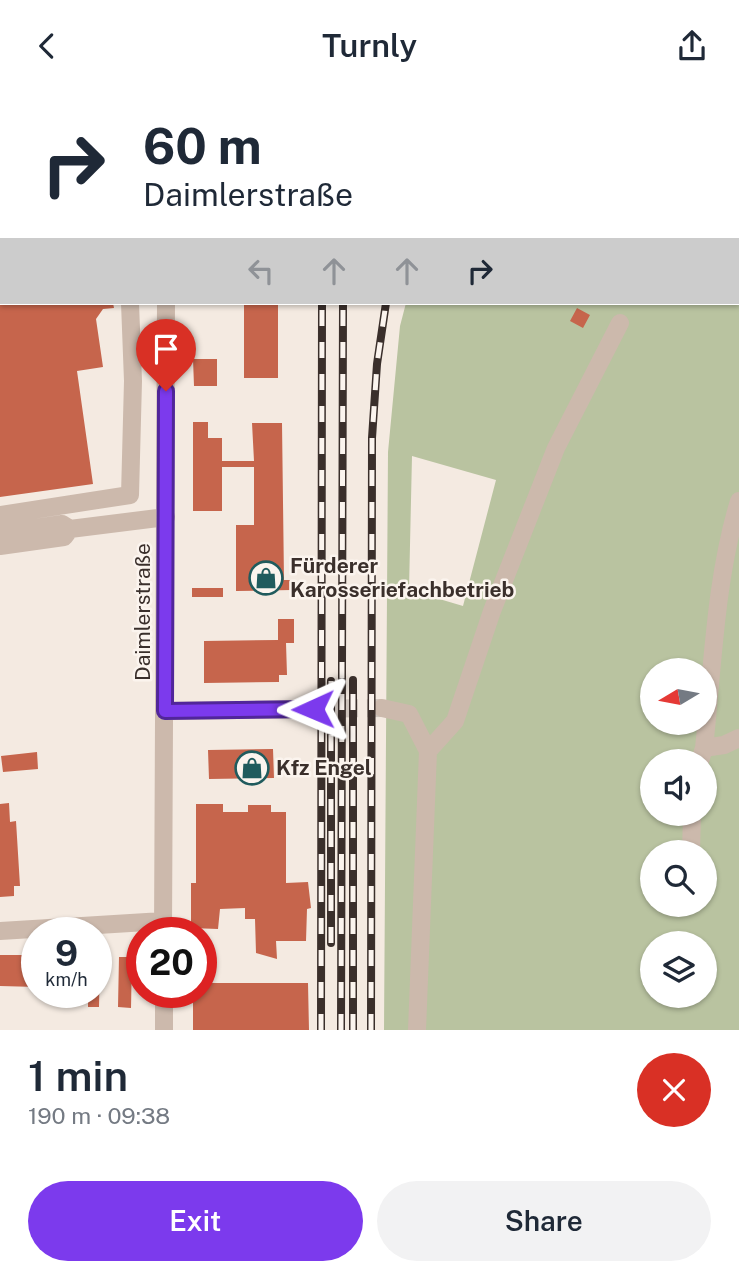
<!DOCTYPE html>
<html lang="en">
<head>
<meta charset="utf-8">
<style>
  :root { --surface:#fff; --page:#f2f2f3; --text:#1f2937; --muted:#747a83; --accent:#7c3aed }
  body { margin:0; font-family:"Public Sans",sans-serif; background:var(--page); color:var(--text); height:100vh; display:flex; flex-direction:column; font-size:26px; white-space:nowrap }
  * { box-sizing:border-box; margin:0 }
  p { font-size:23px; color:var(--muted) }
  .icon { flex:none; width:38px; height:38px; fill:none; stroke:currentColor; stroke-width:2; stroke-linecap:round; stroke-linejoin:round }
  .map { position:relative; height:939px; overflow:hidden }
  .panel { display:flex; flex-direction:column; background:var(--surface); flex:1 }
  .panel>* { flex:none }
  .banner { position:absolute; left:0px; top:0px; width:740px; height:214px; box-shadow:0 2px 5px #0004; background:#fff; color:var(--text); overflow:hidden }
  .needle { width:46px; rotate:260deg }
  .buttons { position:absolute; left:640px; top:567px; display:grid; gap:14px }
  .buttons a { display:grid; place-items:center; width:77px; height:77px; border-radius:50%; background:var(--surface); box-shadow:0 2px 5px #0004; font-size:35px }
  .speed { position:absolute; left:21px; top:826px; display:flex; gap:14px; font-size:35px; font-weight:700; text-align:center }
  .speed>* { display:grid; place-content:center; width:91px; height:91px; border-radius:50%; background:var(--surface); box-shadow:0 2px 5px #0004; line-height:1 }
  .speed small { font-size:18px; font-weight:400 }
  .speed .limit { border:10px solid #d22; background:#fff; color:#111 }
  .pin { position:absolute; display:grid; place-items:center; width:60px; height:60px; color:#fff; margin:-72px -30px; border-radius:50% 50% 50% 0; rotate:-45deg; box-shadow:0 0 7px #0007 }
  .pin .icon { rotate:45deg }
  .me { position:absolute; width:77px; margin:-38px; rotate:269deg; stroke-linejoin:round; filter:drop-shadow(0 0 5px #0008) }
  .turn { display:flex; align-items:center; gap:24px; height:147px; padding:0 28px; font-size:32px }
  .turn .icon { width:91px; height:91px; stroke-width:2.5 }
  .turn b { display:block; font-size:49px; line-height:60px }
  .lanes { display:flex; align-items:center; height:66px; padding:0 28px; background:#0003; justify-content:center; gap:35px; direction:ltr }
  .lanes .off { opacity:.35 }
  .round { display:grid; place-items:center; flex:none; width:74px; height:74px; border-radius:37px; background:var(--page) }
  .summary { display:flex; align-items:center; justify-content:space-between; height:119px; padding:0 28px }
  h1 { font-size:42px; font-weight:600; line-height:52px }
  .cta { display:flex; gap:14px; margin-top:auto; padding:14px 28px }
  .cta a { flex:1; height:80px; border-radius:42px; background:var(--accent); color:#fff; font-size:28px; font-weight:600; line-height:80px; text-align:center }
  .cta a+a { background:var(--page); color:var(--text) }
  header { display:flex; justify-content:space-between; align-items:center; height:91px; padding:0 28px; background:var(--surface); font-size:32px; font-weight:600 }
  .map>svg:first-child { display:block }
  .green { fill:#b9c3a0; fill-rule:evenodd }
  .building { fill:#c6654c }
  .lines { fill:none; stroke-linecap:round; stroke-linejoin:round }
  .minor-tunnel { stroke:#cfc5bd; stroke-width:18; stroke-dasharray:18 9; stroke-linecap:butt }
  .minor { stroke:#ccb9ac; stroke-width:18 }
  .rail-casing { stroke:#3a2f2b; stroke-width:8 }
  .rail { stroke:#fbf4ee; stroke-width:5; stroke-dasharray:16; stroke-linecap:butt }
  .route-casing { stroke:#51269a; stroke-width:18 }
  .route { stroke:#7c3aed; stroke-width:12 }
  .labels { text-anchor:middle; stroke-width:5; stroke-linejoin:round; paint-order:stroke }
  .poi-label { font-size:21px; font-weight:bold; fill:#3a2f2b; stroke:#fbf4ee; text-anchor:start }
  .street-label { font-size:21px; fill:#3a2f2b; stroke:#fbf4ee }
</style>
</head>
<body>
<header><svg class="icon" aria-label="back" viewBox="0 0 24 24"><path d="M15 5l-7 7 7 7"/></svg>Turnly<svg class="icon" aria-label="share" viewBox="0 0 24 24"><path d="M12 15V3M7 8l5-5 5 5M5 13v7h14v-7"/></svg></header>
<div class="map">
<svg width="739" height="939" viewBox="0 0 739 939">
  <rect width="100%" height="100%" fill="#f4eae1"/>
  <path class="green" d="M480 0H739V939H384L388 361 400 235 406 212H738V2H479ZM412 365 496 389 463 515 409 499ZM653 579H705V632H653ZM653 670H705V723H653ZM653 761H705V814H653ZM653 852H705V905H653Z"/>
  <path class="building" d="M0 212H113L114 217 103 218 96 228 103 276 77 280 93 393 0 406Z
    M244 212H278V287H244Z
    M577 217 590 224 583 237 570 230Z
    M193 268H217V295H194Z
    M193 331H208V347H222V370H254L252 332H282L284 489H291V499L236 500V434H254V376H222V420H193Z
    M192 497H223V506H192Z
    M278 528H294V552H286L287 584H279V591L204 592V550L278 549Z
    M273 658 274 687 209 688 208 659Z
    M37 661 38 678 3 681 1 665Z
    M9 712 10 731 16 730 20 795H14V805L0 806V713Z
    M196 713H223V721H248V714H271V721H286V792L308 791 311 817 307 818 306 850H276L277 868 256 862 255 828H245V817L220 818 218 838 191 837V792H196Z
    M0 864H37V896L0 895Z
    M96 866H100L99 916H88V901H96Z
    M119 866H132L131 917 118 916Z
    M201 892H308L309 939H193V901H201Z"/>
  <g class="lines">
    <path class="minor-tunnel" d="M313 618 382 617"/>
    <path class="minor" d="M88 0 90 2
      M145 0 146 2
      M0 424 130 404 133 290 130 212
      M0 442 62 433 70 438 166 426
      M0 455 64 446 70 438
      M382 617 409 623 428 660 417 939
      M165 620 313 618
      M704 657 724 654 739 647
      M428 660 455 630 492 520 556 357 620 232
      M700 670 704 657C713 575 715 489 739 410
      M691 761 692 723
      M0 840 163 830
      M163 842 166 212
      M164 901V939"/>
    <defs>
      <path id="rail" d="M322 2V0
        M354 2V0
        M457 2 458 0
        M331 852V590
        M321 939 322 212
        M341 939 343 212
        M353 939V589
        M371 939 372 347 377 273 386 212"/>
    </defs>
    <use href="#rail" class="rail-casing"/>
    <use href="#rail" class="rail"/>
  </g>
  <g class="lines">
    <defs>
      <path id="route" d="M166 300 165 620 313 618"/>
    </defs>
    <use href="#route" class="route-casing"/>
    <use href="#route" class="route"/>
  </g>
  <defs>
    <symbol id="shop-ring" viewBox="-11 -11 22 22"><circle r="9.5" fill="#fbf4ee" stroke="#205b5d" stroke-width="1.5"/><path d="M-5-2.5h2.3a2.7 3.5 0 0 1 5.4 0H5L5.5 6h-11ZM-1.5-2.5h3a1.5 2.3 0 0 0-3 0Z" fill="#205b5d"/></symbol>
  </defs>
  <g fill-rule="evenodd">
    <use href="#shop-ring" x="247" y="468" width="38" height="38"/>
    <use href="#shop-ring" x="233" y="658" width="38" height="38"/>
  </g>
  <g class="labels">
    <g class="poi-label">
      <text x="290" y="482">Fürderer<tspan x="290" dy="24">Karosseriefachbetrieb</tspan></text>
      <text x="276" y="684">Kfz Engel</text>
    </g>
    <g class="street-label">
      <text transform="translate(143 521) rotate(-90)" y="7">Daimlerstraße</text>
    </g>
  </g>
</svg>
<div class="buttons">
<a><svg class="needle" viewBox="-14 -14 28 28"><path d="M0-13l5 13h-10z" fill="#e53935"/><path d="M0 13l5-13h-10z" fill="#747a83"/></svg></a>
<a><svg class="icon" aria-label="sound" viewBox="0 0 24 24"><path d="M4 9h4l5-4v14l-5-4H4zM17 9q2 3 0 6"/></svg></a>
<a><svg class="icon" aria-label="search" viewBox="0 0 24 24"><circle cx="10" cy="10" r="6"/><path d="M15 15l6 6"/></svg></a>
<a><svg class="icon" aria-label="layers" viewBox="0 0 24 24"><path d="M12 4l9 5-9 5-9-5zM3 14l9 5 9-5"/></svg></a>
</div>
<div class="speed"><div>9<small>km/h</small></div><div class="limit">20</div></div>
<div class="pin" style="left:166px;top:300px;background:#d93025"><svg class="icon" aria-label="arrive" viewBox="0 0 24 24"><path d="M6 21V4h12l-3 4 3 4H6"/></svg></div>
<svg class="me" style="left:313px;top:618px" viewBox="-20 -20 40 40"><path d="M0-17L14 15 0 8-14 15z" fill="#7c3aed" stroke="#fff" stroke-width="4"/></svg>
<div class="banner">
<div class="turn"><svg class="icon" aria-label="right" viewBox="0 0 24 24"><path d="M7 20v-9h11M14 6l5 5-5 5"/></svg><div><b>60 m</b>Daimlerstraße</div></div>
<div class="lanes"><svg class="icon off" aria-label="left" viewBox="0 0 24 24"><path d="M17 20v-9H6M10 6l-5 5 5 5"/></svg><svg class="icon off" aria-label="ahead" viewBox="0 0 24 24"><path d="M12 20V5M6 11l6-6 6 6"/></svg><svg class="icon off" aria-label="ahead" viewBox="0 0 24 24"><path d="M12 20V5M6 11l6-6 6 6"/></svg><svg class="icon" aria-label="right" viewBox="0 0 24 24"><path d="M7 20v-9h11M14 6l5 5-5 5"/></svg></div>
</div>
</div>
<section class="panel">
<div class="summary"><div><h1>1 min</h1><p>190 m · 09:38</p></div><a class="round" style="background:#d93025;color:#fff"><svg class="icon" aria-label="close" viewBox="0 0 24 24"><path d="M6 6l12 12M18 6L6 18"/></svg></a></div>
<div class="cta"><a>Exit</a><a>Share</a></div>
</section>
</body>
</html>
